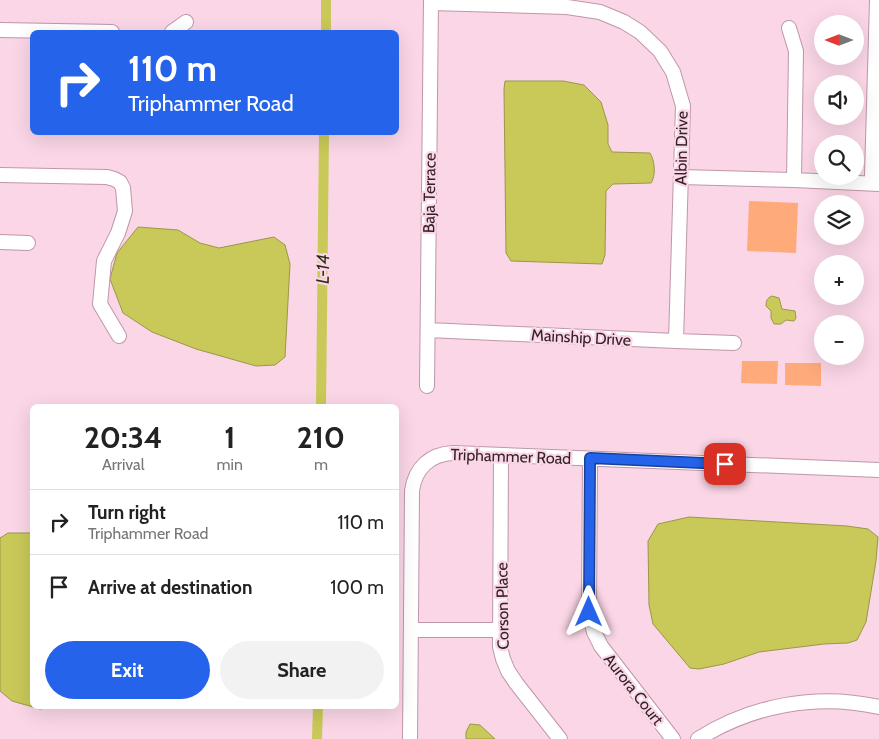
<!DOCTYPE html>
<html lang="en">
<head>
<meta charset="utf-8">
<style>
  :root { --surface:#fff; --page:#f2f2f2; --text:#222; --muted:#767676; --line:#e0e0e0; --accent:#2563eb }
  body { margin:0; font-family:Cabin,sans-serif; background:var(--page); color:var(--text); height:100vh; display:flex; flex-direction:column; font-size:19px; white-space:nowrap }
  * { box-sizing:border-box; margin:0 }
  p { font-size:16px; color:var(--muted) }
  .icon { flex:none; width:28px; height:28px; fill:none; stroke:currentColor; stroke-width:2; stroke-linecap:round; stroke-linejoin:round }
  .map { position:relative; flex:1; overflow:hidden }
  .details { position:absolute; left:30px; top:404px; width:369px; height:305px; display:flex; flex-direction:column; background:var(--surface); border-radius:8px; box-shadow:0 5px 20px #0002 }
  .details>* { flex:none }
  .banner { position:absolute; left:30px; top:30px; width:369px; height:105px; border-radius:8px; box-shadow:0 5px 20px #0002; background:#2563eb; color:#fff; overflow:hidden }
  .needle { width:32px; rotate:270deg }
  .controls { position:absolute; left:814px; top:15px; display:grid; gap:10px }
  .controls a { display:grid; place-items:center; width:50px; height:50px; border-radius:50%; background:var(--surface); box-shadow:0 5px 20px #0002; font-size:25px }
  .pin { position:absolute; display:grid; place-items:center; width:42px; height:42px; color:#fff; margin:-21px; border-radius:10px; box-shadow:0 2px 8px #0006 }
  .me { position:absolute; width:55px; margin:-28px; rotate:0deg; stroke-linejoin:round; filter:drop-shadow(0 0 4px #0008) }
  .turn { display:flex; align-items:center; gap:18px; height:105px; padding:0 15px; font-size:22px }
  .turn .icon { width:65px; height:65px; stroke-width:2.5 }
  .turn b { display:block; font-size:35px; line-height:42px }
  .eta { display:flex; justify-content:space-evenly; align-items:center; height:85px; text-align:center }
  .eta b { font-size:30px; font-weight:800; line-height:35px }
  .primary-button { display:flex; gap:10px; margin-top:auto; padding:10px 15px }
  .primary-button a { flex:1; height:58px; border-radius:30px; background:var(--accent); color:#fff; font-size:20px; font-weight:800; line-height:58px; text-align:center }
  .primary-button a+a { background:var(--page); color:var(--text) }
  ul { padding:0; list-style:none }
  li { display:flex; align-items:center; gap:15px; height:65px; padding:0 15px; border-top:1px solid var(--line) }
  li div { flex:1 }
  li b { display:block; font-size:19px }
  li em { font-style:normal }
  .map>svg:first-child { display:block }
  .green { fill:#ffaa7b }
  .water { fill:#c8c958; stroke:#9b974a }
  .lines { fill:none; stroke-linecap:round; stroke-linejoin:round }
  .canal { stroke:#c8c958; stroke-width:10 }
  .minor-casing { stroke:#c096a9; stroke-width:16 }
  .minor { stroke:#fff; stroke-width:14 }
  .route-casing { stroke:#184099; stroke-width:12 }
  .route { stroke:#2563eb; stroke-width:9 }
  .labels { text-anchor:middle; stroke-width:4.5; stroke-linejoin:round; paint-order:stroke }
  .street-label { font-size:16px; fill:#33222a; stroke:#fad6e6 }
  .water-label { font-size:18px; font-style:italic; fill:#2b2b17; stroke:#fad6e6 }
</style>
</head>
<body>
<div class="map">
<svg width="879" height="739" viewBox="0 0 879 739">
  <rect width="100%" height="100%" fill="#fad6e6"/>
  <path class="green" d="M749 201 798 203 796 253 747 251Z
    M742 361H778L777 384 741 383Z
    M785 363H821V386L785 385Z"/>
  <path class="water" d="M505 81H563L584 85 601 102 608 125V144L612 152 650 153C655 161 656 176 651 183L613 184 606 191 605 255 602 264 511 261 506 253 504 89Z
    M138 227 178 230 200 243 219 248 274 237 285 245 290 264 285 357 275 365 256 366 196 349 152 332 123 313 110 279 117 253Z
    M772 296 779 298 782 309 795 311 796 318 794 321 786 320 781 324H774L771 318V311L766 306C766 301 767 298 772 296Z
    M689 517 847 526 868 529 878 537 876 561 866 622 857 640 848 643 824 644 759 652 724 664 699 669 690 668 653 624 649 605 648 541 658 524Z
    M8 533H32V706H58L40 709 12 701 0 691V538Z
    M470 724 480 725 495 739H466V732Z"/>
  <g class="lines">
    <path class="canal" d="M326 32V0
      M321 406 324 132
      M317 739 318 706"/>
    <defs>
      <path id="minor" d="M877 0 872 176 879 183
        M431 3 567 7 600 12 624 22 640 32 660 51 673 72 683 106 676 341
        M789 28 796 51 794 180
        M0 30 112 32
        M172 32 186 22
        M0 175 107 177 114 179 120 182 123 188 125 211 118 233 104 261 100 304 119 336
        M681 177 794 180 879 184
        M0 242 28 243
        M428 330 676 341 734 343
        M427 386 431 0
        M501 455 500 647 503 659 508 671 516 683 560 739
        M590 459 589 612 594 632 601 646 673 739
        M411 630H500
        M410 739 412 491C415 468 430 454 453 453L879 470
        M698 739C752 705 817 693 879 707"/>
    </defs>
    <use href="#minor" class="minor-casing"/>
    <use href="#minor" class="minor"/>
  </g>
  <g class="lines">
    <defs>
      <path id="route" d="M589 612 590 458 725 464"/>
    </defs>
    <use href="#route" class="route-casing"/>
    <use href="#route" class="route"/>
  </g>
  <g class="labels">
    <g class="street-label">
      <text transform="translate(681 148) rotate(-89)" y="6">Albin Drive</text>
      <text transform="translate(429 193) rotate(-89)" y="6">Baja Terrace</text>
      <text transform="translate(581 337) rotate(3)" y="6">Mainship Drive</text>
      <text transform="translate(511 456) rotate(2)" y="6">Triphammer Road</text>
      <text transform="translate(502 606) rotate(-91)" y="6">Corson Place</text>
      <text transform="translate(634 689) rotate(52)" y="6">Aurora Court</text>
    </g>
    <g class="water-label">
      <text transform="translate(323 269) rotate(-89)" y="6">L-14</text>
    </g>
  </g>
</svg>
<div class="controls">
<a><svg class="needle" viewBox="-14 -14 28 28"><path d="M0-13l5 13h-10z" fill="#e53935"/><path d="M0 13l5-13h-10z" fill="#767676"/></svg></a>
<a><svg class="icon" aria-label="sound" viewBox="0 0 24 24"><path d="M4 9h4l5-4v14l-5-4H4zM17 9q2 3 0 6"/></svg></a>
<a><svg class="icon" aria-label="search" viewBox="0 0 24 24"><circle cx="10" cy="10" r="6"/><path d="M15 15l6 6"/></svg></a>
<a><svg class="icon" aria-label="layers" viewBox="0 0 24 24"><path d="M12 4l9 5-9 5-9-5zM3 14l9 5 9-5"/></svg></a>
<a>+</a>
<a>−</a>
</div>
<div class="pin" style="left:725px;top:464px;background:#d93025"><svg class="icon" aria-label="arrive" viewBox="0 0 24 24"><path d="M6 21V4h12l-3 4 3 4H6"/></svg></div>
<svg class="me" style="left:589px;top:612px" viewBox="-20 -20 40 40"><path d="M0-17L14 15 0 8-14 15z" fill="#2563eb" stroke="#fff" stroke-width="4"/></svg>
<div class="banner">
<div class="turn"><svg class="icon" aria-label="right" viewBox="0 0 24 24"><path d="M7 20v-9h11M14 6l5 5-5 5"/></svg><div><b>110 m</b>Triphammer Road</div></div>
</div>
<section class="details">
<div class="eta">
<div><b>20:34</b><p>Arrival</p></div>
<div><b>1</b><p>min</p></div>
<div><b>210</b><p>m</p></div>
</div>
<ul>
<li><svg class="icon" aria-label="right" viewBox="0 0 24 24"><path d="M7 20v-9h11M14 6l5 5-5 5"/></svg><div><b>Turn right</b><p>Triphammer Road</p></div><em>110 m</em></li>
<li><svg class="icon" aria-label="arrive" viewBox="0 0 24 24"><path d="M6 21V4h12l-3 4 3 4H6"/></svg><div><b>Arrive at destination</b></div><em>100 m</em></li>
</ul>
<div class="primary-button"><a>Exit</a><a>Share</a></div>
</section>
</div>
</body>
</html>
